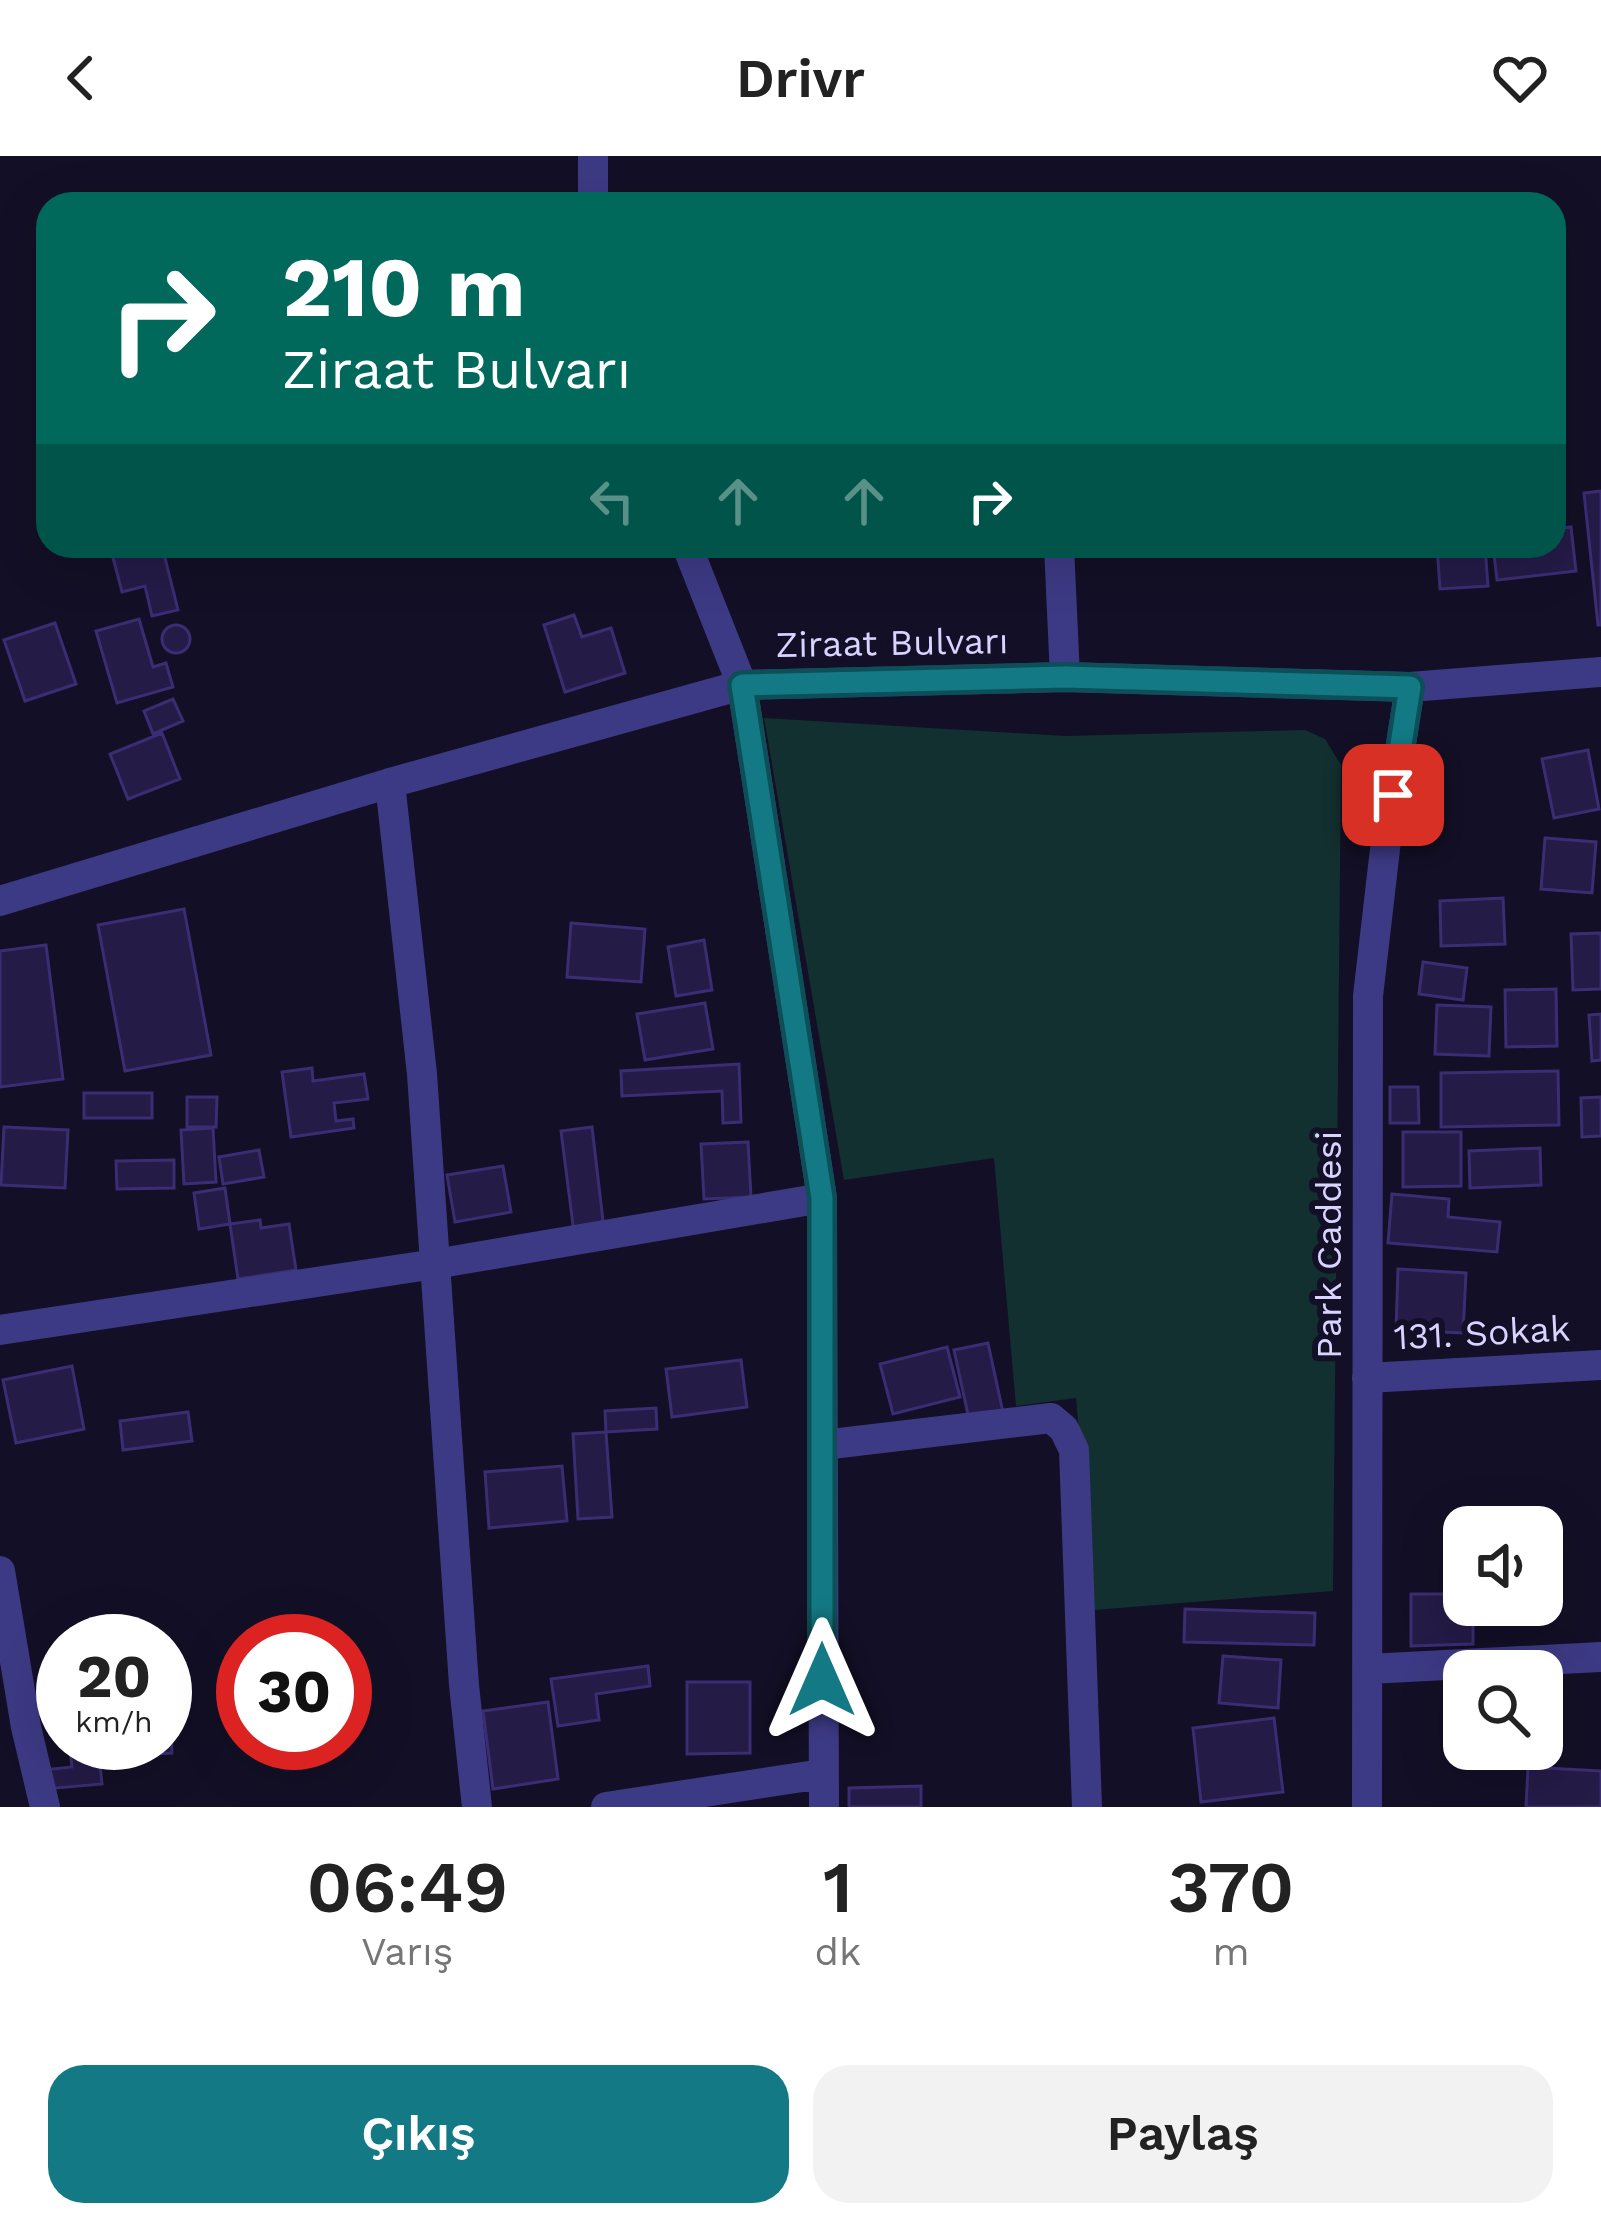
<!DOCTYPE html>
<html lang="tr">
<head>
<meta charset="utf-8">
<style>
  :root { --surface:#fff; --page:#f2f2f2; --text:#222; --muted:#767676; --accent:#137a85 }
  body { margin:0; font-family:"Work Sans",sans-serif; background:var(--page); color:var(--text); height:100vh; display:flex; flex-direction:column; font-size:45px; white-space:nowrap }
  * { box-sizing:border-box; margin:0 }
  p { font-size:39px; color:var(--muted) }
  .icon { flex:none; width:66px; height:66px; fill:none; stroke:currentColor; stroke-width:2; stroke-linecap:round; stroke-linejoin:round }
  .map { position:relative; height:1651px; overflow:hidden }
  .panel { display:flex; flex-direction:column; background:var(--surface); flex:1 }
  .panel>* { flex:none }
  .banner { position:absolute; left:36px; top:36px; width:1530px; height:366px; border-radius:36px; box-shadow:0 12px 48px #0002; background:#00695c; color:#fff; overflow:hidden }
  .buttons { position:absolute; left:1443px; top:1350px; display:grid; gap:24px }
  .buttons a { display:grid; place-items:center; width:120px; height:120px; border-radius:24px; background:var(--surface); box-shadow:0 12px 48px #0002; font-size:60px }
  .speed { position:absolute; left:36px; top:1458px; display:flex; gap:24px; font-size:60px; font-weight:700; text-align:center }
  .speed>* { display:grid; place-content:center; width:156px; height:156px; border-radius:50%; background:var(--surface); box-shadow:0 12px 48px #0002; line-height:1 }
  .speed small { font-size:30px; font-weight:400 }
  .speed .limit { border:18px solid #d22; background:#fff; color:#111 }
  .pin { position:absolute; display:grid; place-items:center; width:102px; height:102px; color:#fff; margin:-51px; border-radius:24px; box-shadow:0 6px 18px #0006 }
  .me { position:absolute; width:132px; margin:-66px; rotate:0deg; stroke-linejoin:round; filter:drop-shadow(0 0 9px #0008) }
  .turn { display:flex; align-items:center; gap:42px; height:252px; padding:0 48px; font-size:54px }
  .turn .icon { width:156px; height:156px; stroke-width:2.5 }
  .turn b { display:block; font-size:84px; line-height:102px }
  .lanes { display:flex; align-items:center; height:114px; padding:0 48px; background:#0003; justify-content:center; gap:60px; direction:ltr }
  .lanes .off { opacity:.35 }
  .eta { display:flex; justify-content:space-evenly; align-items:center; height:204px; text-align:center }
  .eta b { font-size:72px; font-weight:600; line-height:84px }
  .cta { display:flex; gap:24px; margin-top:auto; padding:24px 48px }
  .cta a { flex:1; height:138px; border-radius:36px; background:var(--accent); color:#fff; font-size:48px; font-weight:600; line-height:138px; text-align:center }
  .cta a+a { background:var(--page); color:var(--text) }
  header { display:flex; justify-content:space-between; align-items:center; height:156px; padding:0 48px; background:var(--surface); font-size:54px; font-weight:600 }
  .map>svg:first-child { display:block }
  .green { fill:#12302f }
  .building { fill:#241b47; stroke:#3b2d73; stroke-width:3 }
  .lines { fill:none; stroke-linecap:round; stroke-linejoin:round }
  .minor { stroke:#3d3a85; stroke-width:30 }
  .route-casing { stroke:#0c4f56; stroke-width:30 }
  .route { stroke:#137a85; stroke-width:21 }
  .labels { text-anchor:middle; stroke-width:12; stroke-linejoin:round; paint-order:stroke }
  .street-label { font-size:36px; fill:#d9d4ff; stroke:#130f26 }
</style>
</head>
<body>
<header><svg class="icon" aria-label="back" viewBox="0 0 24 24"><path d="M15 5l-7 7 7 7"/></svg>Drivr<svg class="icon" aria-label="heart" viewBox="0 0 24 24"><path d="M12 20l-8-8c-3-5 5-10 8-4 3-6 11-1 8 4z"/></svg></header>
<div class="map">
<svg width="1601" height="1651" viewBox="0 0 1601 1651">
  <rect width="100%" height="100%" fill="#130f26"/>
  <path class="green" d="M764 562 1065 580 1305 574 1325 583 1341 609 1333 1435 1094 1454 1076 1242 1016 1250 994 1002 844 1024Z"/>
  <path class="building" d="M1601 335V469H1598L1584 337Z
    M1571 371 1576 415 1497 424 1493 390H1554V373Z
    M128 390H162L178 454 152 460 145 430 122 436 111 394Z
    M1437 390H1485L1488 430 1440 433Z
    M574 459 582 481 611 472 625 517 565 536 544 469Z
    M139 463 153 511 166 507 173 531 117 547 96 475Z
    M55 467 76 528 25 545 4 484Z
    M162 483a14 14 0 1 1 28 0a14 14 0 1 1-28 0Z
    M173 543 183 565 153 578 144 555Z
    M162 577 180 623 128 643 110 598Z
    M1588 594 1599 653 1554 662 1542 603Z
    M1545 682 1596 686 1592 737 1541 733Z
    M1503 742 1505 788 1441 790 1440 745Z
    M184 753 211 899 125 915 98 769Z
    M571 767 645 773 641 826 567 821Z
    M1601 777V833L1573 834 1571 778Z
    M704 784 712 834 676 840 668 791Z
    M46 789 63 923 0 931V795Z
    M1423 806 1467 812 1463 844 1419 838Z
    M1556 833 1557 890 1506 891 1505 834Z
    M705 847 713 893 645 904 637 858Z
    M1437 849 1491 851 1489 900 1435 898Z
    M1601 858V904L1592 905 1589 859Z
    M739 908 741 966 723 967 722 935 622 940 621 915Z
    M312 912 313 925 364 918 368 943 334 947 336 965 353 963 354 972 291 981 282 916Z
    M1558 915 1559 969 1441 971V917Z
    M1390 931H1418L1419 967H1390Z
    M84 937H152V962H84Z
    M187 941H217L216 971H187Z
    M1601 941V980L1582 981 1581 942Z
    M4 971 68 974 65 1032 1 1029Z
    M592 971 604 1073 574 1077 561 975Z
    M213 972 216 1026 184 1028 181 974Z
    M1403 976H1461V1030L1403 1031Z
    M748 986 751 1041 704 1043 701 988Z
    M1540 992 1541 1029 1470 1032 1469 995Z
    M259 994 264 1021 223 1028 219 1001Z
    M174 1004V1032L117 1033 116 1005Z
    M503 1010 511 1056 455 1066 447 1019Z
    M225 1032 230 1068 199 1073 194 1037Z
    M1392 1038 1449 1043 1448 1061 1500 1066 1497 1096 1388 1087Z
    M260 1064 261 1072 289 1068 296 1114 238 1123 230 1068Z
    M1398 1113 1466 1117 1463 1177 1396 1174Z
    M988 1187 1004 1261 970 1268 954 1194Z
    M947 1191 960 1241 893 1258 880 1208Z
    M741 1204 747 1251 672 1261 666 1213Z
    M72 1210 84 1273 16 1287 3 1224Z
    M656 1252 657 1273 606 1276 605 1255Z
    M188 1256 192 1285 123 1294 120 1265Z
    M606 1276 612 1361 578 1363 573 1278Z
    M562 1310 567 1365 489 1372 485 1316Z
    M1411 1438H1464V1449H1473V1488L1411 1490Z
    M1185 1453 1315 1457 1314 1489 1184 1486Z
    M1223 1500 1281 1504 1278 1552 1219 1547Z
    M648 1510 650 1530 596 1538 599 1564 558 1570 551 1523Z
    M165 1517H170L172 1597 132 1599 131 1587H165Z
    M687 1526H750V1597L687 1598Z
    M548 1546 558 1623 493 1633 483 1555Z
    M1274 1562 1283 1636 1201 1646 1193 1572Z
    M69 1587H117L119 1606 100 1608 102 1628 45 1633 43 1614 72 1611Z
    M1528 1611 1601 1615V1651H1526Z
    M921 1630V1651H849V1632Z"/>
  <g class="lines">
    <path class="minor" d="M593 48V0
      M687 390 742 529 822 1042 824 1651
      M1059 390 1065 521
      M390 627 422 918 464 1529 477 1651
      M0 745 390 627 742 529 1065 521 1410 531 1601 516
      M0 1174 435 1108 822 1042
      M1367 1222 1601 1209
      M823 1289 1051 1262 1064 1273 1074 1294 1087 1651
      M0 1415 26 1571 45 1651
      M1368 1513 1601 1501
      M606 1651 822 1618
      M1367 1651 1368 840 1387 676 1410 531"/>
  </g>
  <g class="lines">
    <defs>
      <path id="route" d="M822 1524V1042L742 529 1065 521 1410 531 1393 639"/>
    </defs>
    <use href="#route" class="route-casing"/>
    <use href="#route" class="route"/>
  </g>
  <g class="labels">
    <g class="street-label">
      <text transform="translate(892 486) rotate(-1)" y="13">Ziraat Bulvarı</text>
      <text transform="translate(1328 1089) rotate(-90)" y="13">Park Caddesi</text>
      <text transform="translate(1482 1176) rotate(-3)" y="13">131. Sokak</text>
    </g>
  </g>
</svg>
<div class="buttons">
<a><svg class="icon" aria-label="sound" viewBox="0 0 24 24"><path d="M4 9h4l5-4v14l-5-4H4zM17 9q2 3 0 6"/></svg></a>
<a><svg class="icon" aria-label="search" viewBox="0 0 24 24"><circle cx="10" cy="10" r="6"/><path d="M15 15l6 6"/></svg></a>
</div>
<div class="speed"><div>20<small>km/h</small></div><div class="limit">30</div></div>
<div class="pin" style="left:1393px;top:639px;background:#d93025"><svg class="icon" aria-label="arrive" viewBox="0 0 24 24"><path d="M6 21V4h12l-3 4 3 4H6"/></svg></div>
<svg class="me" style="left:822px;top:1524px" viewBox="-20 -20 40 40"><path d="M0-17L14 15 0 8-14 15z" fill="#137a85" stroke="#fff" stroke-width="4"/></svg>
<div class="banner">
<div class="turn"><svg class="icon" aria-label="right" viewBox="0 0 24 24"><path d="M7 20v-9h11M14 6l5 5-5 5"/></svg><div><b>210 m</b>Ziraat Bulvarı</div></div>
<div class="lanes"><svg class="icon off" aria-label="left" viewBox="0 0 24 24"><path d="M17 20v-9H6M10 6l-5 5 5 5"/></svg><svg class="icon off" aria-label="ahead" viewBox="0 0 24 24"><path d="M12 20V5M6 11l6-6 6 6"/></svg><svg class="icon off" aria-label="ahead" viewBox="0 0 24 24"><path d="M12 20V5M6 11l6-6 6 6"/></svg><svg class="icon" aria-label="right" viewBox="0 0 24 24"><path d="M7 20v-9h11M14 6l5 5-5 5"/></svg></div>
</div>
</div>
<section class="panel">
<div class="eta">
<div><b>06:49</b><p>Varış</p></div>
<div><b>1</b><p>dk</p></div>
<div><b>370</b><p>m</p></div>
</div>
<div class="cta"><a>Çıkış</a><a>Paylaş</a></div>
</section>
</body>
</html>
